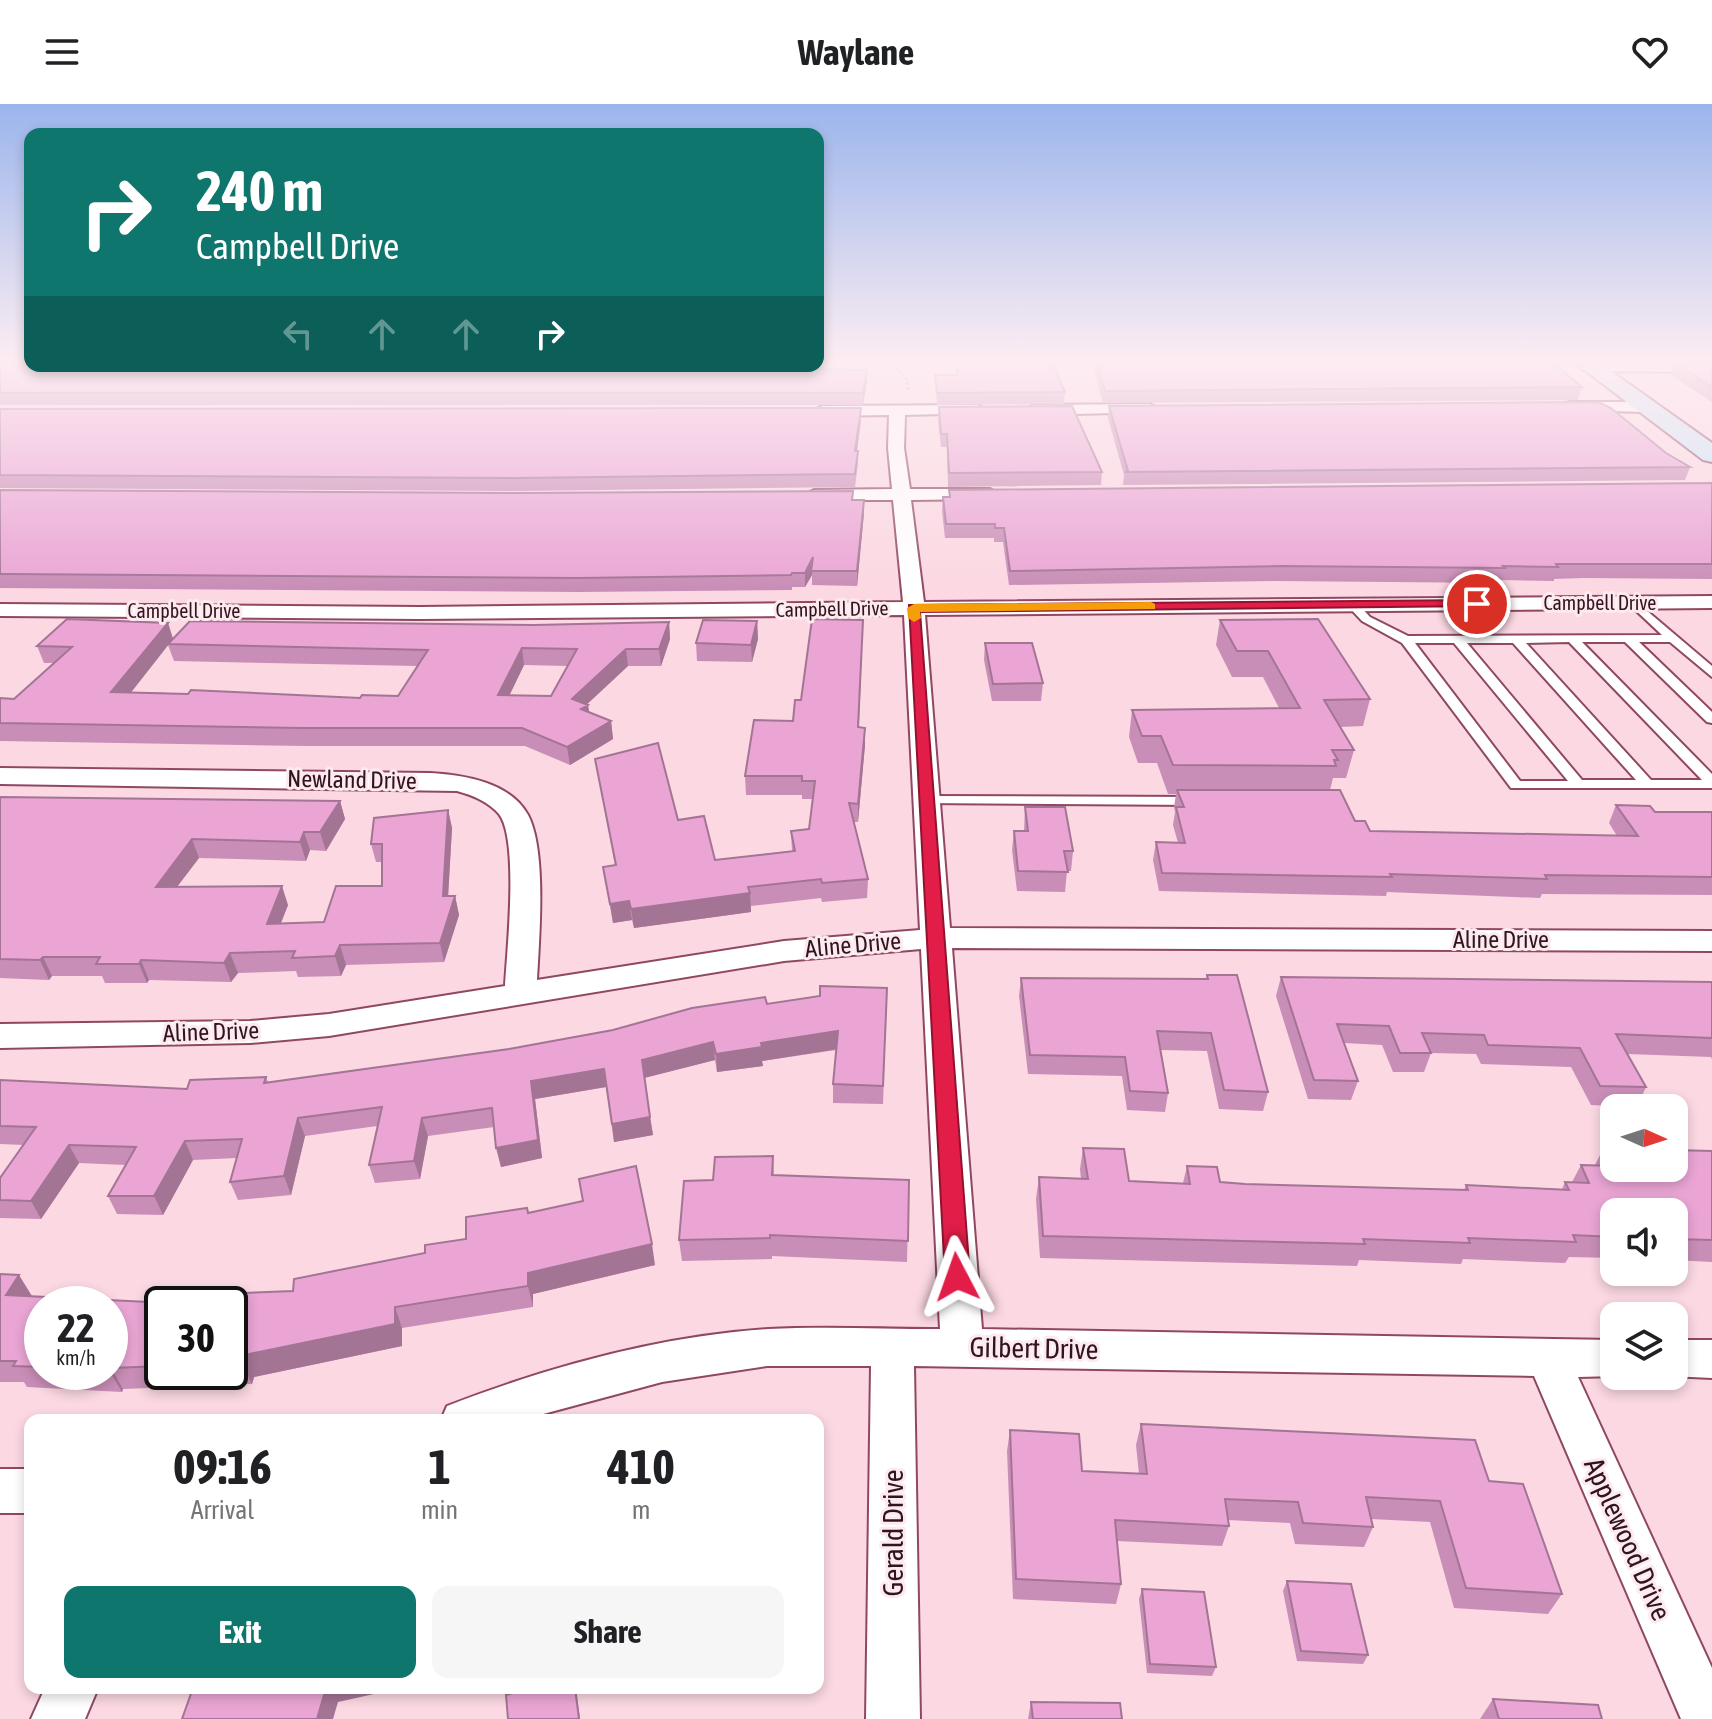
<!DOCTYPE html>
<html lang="en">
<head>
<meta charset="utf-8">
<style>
  :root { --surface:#fff; --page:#f6f6f6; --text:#202124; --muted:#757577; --accent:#0f766e }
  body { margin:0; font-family:"Asap Condensed",sans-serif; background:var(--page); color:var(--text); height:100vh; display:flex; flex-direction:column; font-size:30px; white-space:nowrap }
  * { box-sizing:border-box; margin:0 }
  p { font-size:26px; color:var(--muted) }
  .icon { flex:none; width:44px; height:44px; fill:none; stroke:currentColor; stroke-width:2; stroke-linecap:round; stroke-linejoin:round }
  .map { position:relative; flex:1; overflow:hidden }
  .panel { position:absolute; left:24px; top:1310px; width:800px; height:280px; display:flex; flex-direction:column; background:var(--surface); border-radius:16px; box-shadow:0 4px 12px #0003 }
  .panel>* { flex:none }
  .top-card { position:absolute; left:24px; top:24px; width:800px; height:244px; border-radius:16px; box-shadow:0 4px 12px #0003; background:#0f766e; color:#fff; overflow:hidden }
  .needle { width:52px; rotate:93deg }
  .fabs { position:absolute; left:1600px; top:990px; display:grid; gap:16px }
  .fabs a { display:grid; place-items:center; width:88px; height:88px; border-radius:16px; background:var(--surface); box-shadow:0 4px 12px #0003; font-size:40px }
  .speed { position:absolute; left:24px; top:1182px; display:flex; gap:16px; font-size:40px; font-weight:700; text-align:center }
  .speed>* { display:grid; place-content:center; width:104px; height:104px; border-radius:50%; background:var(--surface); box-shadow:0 4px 12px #0003; line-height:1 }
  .speed small { font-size:20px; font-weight:400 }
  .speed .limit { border:4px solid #111; border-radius:12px; background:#fff; color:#111 }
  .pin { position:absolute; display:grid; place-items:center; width:68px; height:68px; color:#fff; margin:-34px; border:4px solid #fff; border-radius:50%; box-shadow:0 2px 8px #0007 }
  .me { position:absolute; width:88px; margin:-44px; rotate:356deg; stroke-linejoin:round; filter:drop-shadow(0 0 6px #0008) }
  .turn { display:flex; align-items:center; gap:28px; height:168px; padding:0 40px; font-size:36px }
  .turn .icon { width:104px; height:104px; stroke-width:2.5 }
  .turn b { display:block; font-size:56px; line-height:68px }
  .lanes { display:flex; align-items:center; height:76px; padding:0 40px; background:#0003; justify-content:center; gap:40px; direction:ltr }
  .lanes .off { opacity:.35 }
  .eta { display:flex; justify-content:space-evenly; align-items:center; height:136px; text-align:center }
  .eta b { font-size:48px; font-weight:700; line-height:56px }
  .cta { display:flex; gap:16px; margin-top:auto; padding:16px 40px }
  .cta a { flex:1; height:92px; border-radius:16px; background:var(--accent); color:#fff; font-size:32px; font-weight:700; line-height:92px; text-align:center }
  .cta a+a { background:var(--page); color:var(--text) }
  header { display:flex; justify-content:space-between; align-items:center; height:104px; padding:0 40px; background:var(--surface); font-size:36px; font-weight:700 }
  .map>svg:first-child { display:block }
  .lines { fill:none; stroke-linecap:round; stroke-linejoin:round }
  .service-casing { stroke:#904862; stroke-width:4 }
  .minor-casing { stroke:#904862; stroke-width:4 }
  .tertiary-casing { stroke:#904862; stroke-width:4 }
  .secondary-casing { stroke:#904862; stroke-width:4 }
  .path { stroke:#b2919b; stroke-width:3; stroke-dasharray:2 3; stroke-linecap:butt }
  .service { fill:#fff; fill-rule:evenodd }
  .minor { fill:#fff; fill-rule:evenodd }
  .tertiary { fill:#fff; fill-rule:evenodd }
  .secondary { fill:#c9e6f8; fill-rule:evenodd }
  .wall { fill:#c98eb7; fill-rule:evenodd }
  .shaded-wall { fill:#a47495 }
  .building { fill:#eaa5d5; stroke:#a47495; stroke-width:2; fill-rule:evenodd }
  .route { fill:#e11d48; stroke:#92132f; stroke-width:2 }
  .slow { fill:#f59e0b }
  .labels { text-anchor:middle; stroke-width:6; stroke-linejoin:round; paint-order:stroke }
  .far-street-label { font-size:20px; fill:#32141f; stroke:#fceaef }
  .street-label { font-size:24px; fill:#32141f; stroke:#fceaef }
  .near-street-label { font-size:28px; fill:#32141f; stroke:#fceaef }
</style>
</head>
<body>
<header><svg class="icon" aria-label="menu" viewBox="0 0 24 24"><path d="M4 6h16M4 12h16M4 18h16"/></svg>Waylane<svg class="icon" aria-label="heart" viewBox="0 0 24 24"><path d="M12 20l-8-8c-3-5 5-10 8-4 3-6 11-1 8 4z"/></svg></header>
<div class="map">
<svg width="1712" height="1615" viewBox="0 0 1712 1615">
  <rect width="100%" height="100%" fill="#fbd8e2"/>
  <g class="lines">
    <defs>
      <path id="service" d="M1633 495 1712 562V573L1670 538H1639L1712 608V619L1707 618 1625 538H1582L1712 670V684H1511L1402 539 1362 517 1347 501 1357 499 1370 513 1408 532 1662 531 1629 500 1627 498ZM1569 538 1702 676H1651L1526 539ZM1415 539H1454L1568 677H1520ZM1467 539H1513L1636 676H1582Z
        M926 692 1197 693 1204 697 1197 701 921 699 919 696 921 693Z"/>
      <path id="minor" d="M1570 298H1645L1653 303 1645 308 1564 306V300Z
        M1150 300 1158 305 1156 308 1034 311 1026 306 1034 301Z
        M978 301 986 306 984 309 905 311 904 344 910 385H990L999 390 990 395 911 396 924 498 1712 492V504L925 511 950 824 1712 827V847L952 844 982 1225 1614 1236V1272H1619L1578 1273 1712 1564V1615H1681L1534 1272 914 1262 920 1615H866L871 1262H767L662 1278 521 1316H441L447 1302C548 1263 660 1232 768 1225 825 1222 883 1225 940 1225L921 845 784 857 329 932 250 939 0 944V920L250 917 329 910 505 882C507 847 519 735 499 710 489 698 472 691 457 687L0 680V664L430 669C464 671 510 678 528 711 547 747 539 835 537 876L784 837 920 826 904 511 420 515 0 512V500L420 503 903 498 893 396H814L805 391 814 386 892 385 888 344 889 311 822 312 814 307 822 302Z
        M1674 1236H1712V1274L1669 1272H1674Z
        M0 1365H30V1409H0Z
        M45 1584H98L85 1615H31Z"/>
      <path id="tertiary" d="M1582 258H1712V268L1589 267 1583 266 1580 262Z"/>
      <path id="secondary" d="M1574 258H1598L1712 339V358L1703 356Z"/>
    </defs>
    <use href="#service" class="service-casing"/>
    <use href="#minor" class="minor-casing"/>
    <use href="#tertiary" class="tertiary-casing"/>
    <use href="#secondary" class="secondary-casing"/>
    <path class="path" d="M887 258 906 273 909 288"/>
    <use href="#service" class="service"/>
    <use href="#minor" class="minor"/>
    <use href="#tertiary" class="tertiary"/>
    <use href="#secondary" class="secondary"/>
  </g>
  <path class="wall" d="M0 258 671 262 670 263 867 278 863 301H0Z
    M956 258 1065 288 1064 300 937 301 935 271H956Z
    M1091 258H1552L1582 283 1578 296 1103 299Z
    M1675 259H1712V298L1671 271Z
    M1109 302 1666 349 1690 363 1685 376 1123 381 1124 371 1108 314Z
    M939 303 1102 368 1101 381 948 383 947 343H941L938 316Z
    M861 304V316L857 347 858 360 855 383 518 387 0 384V305Z
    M1712 379V475L1583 474 1554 475V477L1501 476V479L1277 477 1009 481 1003 438H994V434H945L942 407 943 393Z
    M0 386 516 389 853 387V396H864V409L857 482 812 481V471L805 483H792V486L579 488 0 484Z
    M863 516 859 623 865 641 858 718H854L868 775 867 794 822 798 821 794 751 802V808L634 824 632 816 613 819 603 763 615 761 595 655 678 716 715 756 792 747 791 727 809 725 813 695H802V691H746L745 672 793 617 801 596Z
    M1220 516 1370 595 1363 622 1340 623 1354 646 1346 674H1333L1330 686 1355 717 1370 727 1617 732 1609 719 1616 701 1655 708H1712V791L1542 790 1540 794 1387 788 1386 792 1159 787 1153 756 1156 738 1178 739 1173 721 1175 708 1174 703 1176 690H1168L1157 659H1138L1129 633 1132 606 1279 604 1263 573H1232L1216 541Z
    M757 517 758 535 752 558 697 557 696 539Z
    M669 518 670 535 661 562H628L587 600 588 601 589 608 611 617 613 635 570 661 525 642H307L0 637V594L14 595 53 559H44L37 542 168 519 173 535 534 521ZM168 541 174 557 417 562 398 592 360 594 131 588ZM524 561 568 562 551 592 509 591Z
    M985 539 1043 579 1041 597H992L984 556Z
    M0 693 340 697 345 715 326 747 310 746 306 757 199 754 177 783 288 801 281 819 324 818 382 782V758H376L371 740 448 706 452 724 448 792H455L459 811 444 858 346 861 341 872 298 873 296 867 238 869 231 878 149 876 147 879H105L102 872H52L49 876 0 874Z
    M1025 703 1073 747 1071 767H1067L1065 788 1017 787 1012 746 1014 727H1024Z
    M1207 871 1268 988 1263 1007 1219 1005 1207 947 1161 946 1168 989 1165 1008 1127 1006 1122 972 1028 970 1019 892 1021 874 1206 875Z
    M1281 873 1712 878V955L1711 953 1627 950 1646 983 1637 1003 1591 1001 1571 963 1481 960 1476 950 1431 949 1424 968H1393L1382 941 1344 939 1358 977 1351 996 1308 995 1276 892Z
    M887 884 883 1000 833 999V980L836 946 762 957 763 962 717 968 715 956 644 974 653 1031 614 1038 606 983 535 995 542 1054 501 1063 494 1023 428 1032 420 1075 375 1079 369 1061 377 1022 305 1032 291 1091 238 1096 230 1078 237 1054 193 1056 163 1111 117 1110 108 1092 126 1061 79 1059 41 1115 0 1114V1074L24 1041 0 1040V976L187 985 266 973 268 978 509 945 767 900Z
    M1604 1043 1712 1047V1158L1674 1156V1108H1614V1154L1569 1153 1565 1159 1463 1155 1461 1160 1359 1156 1357 1162 1040 1154 1036 1095 1039 1073 1081 1075 1080 1065 1083 1044 1129 1077 1183 1079 1187 1062 1220 1078 1245 1080 1464 1086 1466 1081 1562 1085 1565 1078H1572L1581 1061H1595Z
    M773 1052 774 1071 909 1076 907 1158 772 1152V1155L682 1157 679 1136 713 1076Z
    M529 1109 655 1161 533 1190V1203L402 1224V1242L254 1273 252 1280 123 1285 122 1288 27 1283 24 1278H0V1170L32 1192 169 1199 293 1187 425 1149 466 1135ZM42 1200H110V1268H42ZM162 1200H230V1268H162Z
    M1141 1320 1489 1377 1562 1490 1548 1510 1454 1504 1430 1418 1371 1415 1373 1423 1364 1443 1295 1440 1290 1419 1228 1416 1229 1422 1222 1442 1117 1437 1121 1480 1116 1500 1013 1495 1007 1347 1010 1326 1082 1367 1139 1370 1136 1341Z
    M1287 1477 1368 1551 1363 1560 1297 1557 1283 1487Z
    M1142 1485 1216 1563 1212 1572 1147 1569 1139 1495Z
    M1493 1595 1602 1615H1480Z
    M1031 1598 1122 1615H1028Z"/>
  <path class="shaded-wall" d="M867 266V278L863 301V289Z
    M861 304V316L855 360V347Z
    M864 396V409L857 482V467Z
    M813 453 812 471 805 483V469Z
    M757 517 758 535 752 558 751 541Z
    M669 518 670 535 661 562 659 545Z
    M168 519 173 535 118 605 111 588Z
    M522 544 524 561 501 609 498 591Z
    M626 545 628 562 583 604 588 601 591 619 572 595Z
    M611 617 613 635 570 661 567 643Z
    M865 624V641L858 718V700Z
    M340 697 345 715 326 747 320 728Z
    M448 706 452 724 447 811 443 792Z
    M304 728 310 746 306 757 300 738Z
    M192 735 199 754 163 801 156 783Z
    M282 782 288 801 273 839 267 820Z
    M750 789 751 808 634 824 631 805Z
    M455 792 459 811 444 858 440 839Z
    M629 797 632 816 613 819 610 800Z
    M340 841 346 861 341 872 335 852Z
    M230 849 238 869 231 878 224 859Z
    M43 853 52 872 49 876 40 856Z
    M141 856 149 876 147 879 139 860Z
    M838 927V945L762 957 763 962 717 968 716 950 761 939Z
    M713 938 715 956 644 974 642 956Z
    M604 965 606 983 535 995 542 1054 501 1063 496 1044 531 977Z
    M650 1013 653 1031 614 1038 612 1020Z
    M298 1014 305 1032 291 1091 284 1072Z
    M422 1014 428 1032 420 1075 414 1057Z
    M185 1037 193 1056 163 1111 154 1092Z
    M69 1041 79 1059 41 1115 31 1097Z
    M652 1140 655 1161 533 1190V1203L528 1182V1169Z
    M19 1171 32 1192 6 1191Z
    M395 1203 402 1224V1242L254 1273 252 1280 241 1258 244 1251Z
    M111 1264 123 1285 122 1288 110 1268Z
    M326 1584H401L338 1598 333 1615H317Z
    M575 1584H576L580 1615H579Z"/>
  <path class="building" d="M0 258H30V262H663V263L867 266 863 289H0Z
    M957 258H1052L1065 288 937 289 935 271H957Z
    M1096 258H1552L1582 283 1105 287Z
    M1675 259H1712V283Z
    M1598 298 1611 304 1666 349 1690 363 1125 368 1128 367 1109 302Z
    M1072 302 1102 368 949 369 947 330H941L939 303Z
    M861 304 855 347H858L855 370 516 374 0 371V305Z
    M1712 379V460H1556L1558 463 1503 462 1505 464 1280 462 1010 467 1004 424H995V420H946L943 393H950L949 386Z
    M0 386 516 389 853 387 852 396H864L857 467H811L813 453 805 469H792L791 471 577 474 4 470H0Z
    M67 515 168 519 111 588 188 590 191 586 360 594 362 591 398 592 428 546 168 540 190 517 534 521 669 518 659 545H626L572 595 588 601 581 605 611 617 567 643 522 624H302L0 619V594L14 595 72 543 37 542ZM522 544 577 545 551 592 498 591Z
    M812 515 863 516 858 623 865 624 858 700 849 699 868 775 822 779 821 775 748 783 750 789 631 805 629 797 610 800 603 763 616 761 595 655 658 639 678 716 704 712 715 756 795 747 791 727 809 725 815 677H802V672H745L754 616 793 617 795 596H801Z
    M1318 515 1370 595 1324 596 1354 646H1332L1338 656H1334L1336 662 1173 661 1161 632H1142L1132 606 1300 604 1268 547H1237L1220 516Z
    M703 516 757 517 751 541 696 539Z
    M985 539H1032L1043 579 993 580Z
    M1177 686H1340L1355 717H1365L1370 727 1638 732 1616 701 1650 702 1655 708H1712V773L1545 771 1547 775 1390 770 1392 773 1162 769 1156 738 1185 739 1176 703H1184Z
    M0 693 340 697 320 728H304L300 738 192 735 156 783 282 782 267 820 324 818 336 782H382V740H371L374 714 448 706 443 792H455L440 839 340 841 335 852 292 854 295 847 230 849 224 859 141 856 139 860H96L100 853H43L40 856 0 855Z
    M1025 703H1065L1073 747H1064L1068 768 1018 767 1014 727H1028Z
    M1207 871H1237L1268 988 1224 986 1211 929 1157 927 1168 989 1130 987 1125 953 1030 951 1021 874 1208 875Z
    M1281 873 1712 878V934L1616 930 1646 983 1600 982 1580 944 1488 941 1484 931 1422 929 1431 949H1400L1389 922 1337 920 1358 977 1314 976Z
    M820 882 887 884 883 982 833 980 838 927 761 939 762 943 716 950 713 938 642 956 650 1013 612 1020 604 965 531 977 538 1036 496 1044 492 1004 422 1014 414 1057 369 1061 382 1003 298 1014 284 1072 230 1078 242 1035 185 1037 154 1092H108L136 1043 69 1041 31 1097 0 1096V1074L36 1023 0 1022V976L187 985 190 976 266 973 264 979 509 945 613 926 692 904 765 893 767 900 820 892Z
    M1604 1043 1614 1044V1062Z
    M1083 1044 1124 1045 1129 1077 1190 1080 1187 1062 1217 1063 1220 1078 1245 1080 1468 1086 1466 1081 1569 1086 1565 1078 1589 1079 1581 1061 1614 1062V1064H1674V1046L1712 1047V1136L1674 1135V1108H1614V1133L1573 1131 1576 1138 1468 1134 1470 1139 1363 1135 1365 1140 1043 1132 1039 1073 1088 1075Z
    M773 1052 772 1071 909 1076 908 1137 770 1131V1134L679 1136 684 1077 713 1076 715 1053Z
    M636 1062 652 1140 528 1169V1182L395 1203V1220L244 1251 241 1258 230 1259V1200H162V1262L111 1264 110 1265V1200H42V1263L13 1262 16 1257H0V1170L19 1171 6 1191 169 1199 172 1192 293 1187 294 1175 425 1149V1141L466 1135V1113L527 1104 528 1109 583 1097 579 1075Z
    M1141 1320 1475 1336 1489 1377 1523 1380 1562 1490 1466 1484 1440 1397 1366 1393 1373 1423 1303 1419 1298 1398 1225 1395 1229 1422 1115 1416 1121 1480 1016 1475 1010 1326 1079 1330 1082 1367 1147 1370Z
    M1287 1477 1351 1480 1368 1551 1301 1547Z
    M1142 1485 1204 1488 1216 1563 1150 1560Z
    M193 1584H326L317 1615H182Z
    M529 1584H575L579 1615H508L506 1591Z
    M1493 1595 1598 1601 1602 1615H1499Z
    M1031 1598 1120 1599 1122 1615H1033Z"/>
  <linearGradient id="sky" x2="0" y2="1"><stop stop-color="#9bb5ec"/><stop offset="0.53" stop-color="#fdedf2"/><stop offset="1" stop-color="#fdedf2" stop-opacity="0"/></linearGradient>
  <rect width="1712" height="484" fill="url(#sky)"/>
  <path class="route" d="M1477 496 1482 497V502L920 508 970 1173 966 1180 957 1183 949 1180 945 1173 909 501Z"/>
  <path class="slow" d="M1151 498 1155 500V505L920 508 921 514 914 518 908 514 907 504 914 500Z"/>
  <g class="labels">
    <g class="far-street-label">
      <text x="1600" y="506">Campbell Drive</text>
      <text transform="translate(832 505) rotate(-1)" y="7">Campbell Drive</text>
      <text x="184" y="514">Campbell Drive</text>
    </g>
    <g class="street-label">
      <text transform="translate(352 676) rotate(1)" y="8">Newland Drive</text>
      <text x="1501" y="844">Aline Drive</text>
      <text transform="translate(853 841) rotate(-5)" y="8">Aline Drive</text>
      <text transform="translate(211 928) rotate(-2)" y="8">Aline Drive</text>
    </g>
    <g class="near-street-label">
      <text transform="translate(1034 1244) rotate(1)" y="10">Gilbert Drive</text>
      <text transform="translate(893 1429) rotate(-90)" y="10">Gerald Drive</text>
      <text transform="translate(1628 1435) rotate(66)" y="10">Applewood Drive</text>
    </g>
  </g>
</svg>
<div class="fabs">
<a><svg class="needle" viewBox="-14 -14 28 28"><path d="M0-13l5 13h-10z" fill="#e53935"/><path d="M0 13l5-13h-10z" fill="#757577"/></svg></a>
<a><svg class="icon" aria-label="sound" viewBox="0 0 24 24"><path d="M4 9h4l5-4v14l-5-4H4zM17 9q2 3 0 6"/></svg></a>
<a><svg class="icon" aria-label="layers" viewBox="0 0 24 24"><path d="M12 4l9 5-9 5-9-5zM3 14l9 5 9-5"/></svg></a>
</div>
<div class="speed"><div>22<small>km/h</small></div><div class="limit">30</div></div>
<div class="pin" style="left:1477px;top:500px;background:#d93025"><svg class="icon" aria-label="arrive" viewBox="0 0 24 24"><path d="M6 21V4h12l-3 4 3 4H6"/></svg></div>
<svg class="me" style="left:957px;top:1173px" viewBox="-20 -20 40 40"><path d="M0-17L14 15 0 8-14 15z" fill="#e11d48" stroke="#fff" stroke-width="4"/></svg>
<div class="top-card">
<div class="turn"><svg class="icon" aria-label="right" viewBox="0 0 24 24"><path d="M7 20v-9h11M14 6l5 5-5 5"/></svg><div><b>240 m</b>Campbell Drive</div></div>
<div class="lanes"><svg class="icon off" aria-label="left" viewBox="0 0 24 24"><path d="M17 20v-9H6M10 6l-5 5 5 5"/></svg><svg class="icon off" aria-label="ahead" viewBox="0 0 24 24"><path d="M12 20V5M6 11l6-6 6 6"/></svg><svg class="icon off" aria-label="ahead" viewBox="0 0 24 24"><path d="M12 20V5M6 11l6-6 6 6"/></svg><svg class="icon" aria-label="right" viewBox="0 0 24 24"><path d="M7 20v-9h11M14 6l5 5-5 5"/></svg></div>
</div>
<section class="panel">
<div class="eta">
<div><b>09:16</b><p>Arrival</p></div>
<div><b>1</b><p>min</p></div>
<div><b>410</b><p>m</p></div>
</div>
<div class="cta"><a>Exit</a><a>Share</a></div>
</section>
</div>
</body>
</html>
